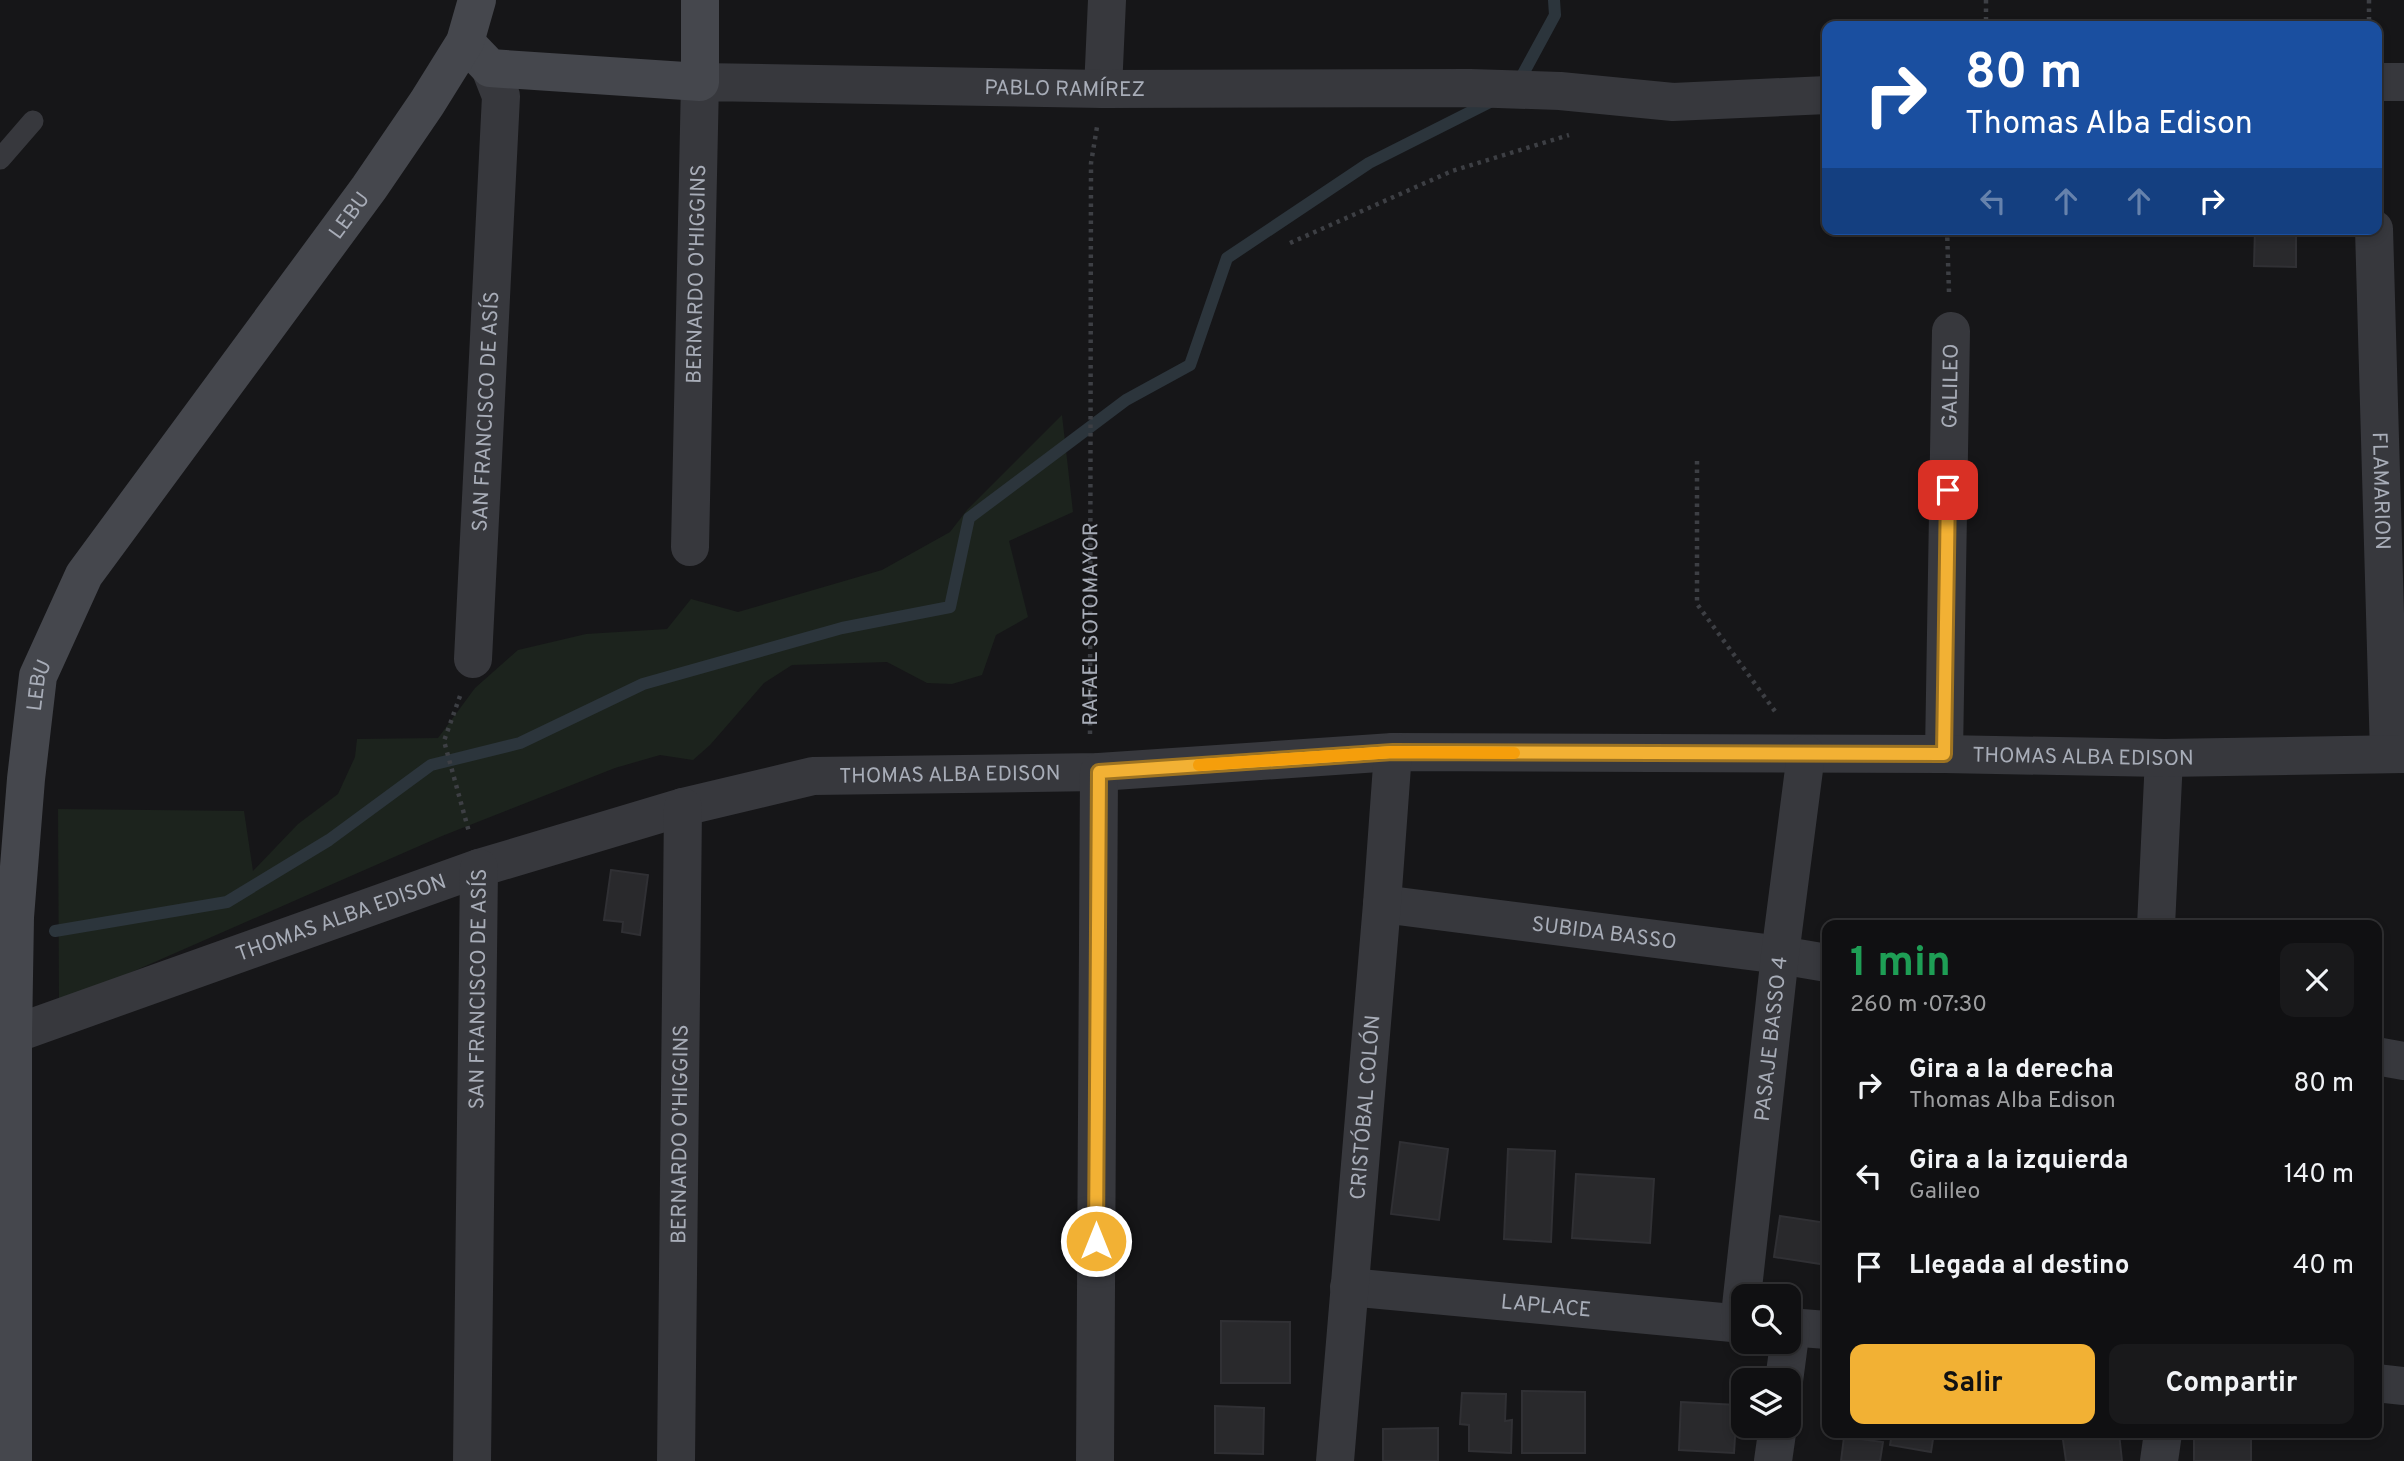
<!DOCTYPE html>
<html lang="es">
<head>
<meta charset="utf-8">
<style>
  :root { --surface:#101012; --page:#19191b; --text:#f1f3f6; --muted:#9c9d9f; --line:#303032; --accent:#f2b134 }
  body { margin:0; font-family:Overpass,sans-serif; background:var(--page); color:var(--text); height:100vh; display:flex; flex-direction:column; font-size:26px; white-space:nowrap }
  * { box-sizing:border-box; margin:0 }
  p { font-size:23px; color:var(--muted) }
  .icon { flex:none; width:38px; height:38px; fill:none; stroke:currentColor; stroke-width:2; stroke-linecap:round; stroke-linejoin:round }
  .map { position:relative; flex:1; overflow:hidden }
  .details { position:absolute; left:1822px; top:920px; width:560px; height:518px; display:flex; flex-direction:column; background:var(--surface); border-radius:14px; box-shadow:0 4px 10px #0003,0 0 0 2px var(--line) }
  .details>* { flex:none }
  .hud { position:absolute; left:1822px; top:21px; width:560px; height:214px; border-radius:14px; box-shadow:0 4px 10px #0003,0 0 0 2px var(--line); background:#1a4fa0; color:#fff; overflow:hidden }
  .fabs { position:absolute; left:1731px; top:1284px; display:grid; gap:14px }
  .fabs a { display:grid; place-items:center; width:70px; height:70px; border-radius:14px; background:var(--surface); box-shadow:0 4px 10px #0003,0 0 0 2px var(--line); font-size:35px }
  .pin { position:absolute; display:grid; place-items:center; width:60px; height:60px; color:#fff; margin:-30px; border-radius:14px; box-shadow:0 4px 10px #0006 }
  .me { position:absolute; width:77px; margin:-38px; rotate:0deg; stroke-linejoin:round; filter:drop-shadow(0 0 5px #0008) }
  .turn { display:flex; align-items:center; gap:24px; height:147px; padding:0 28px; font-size:32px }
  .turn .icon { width:91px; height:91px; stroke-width:2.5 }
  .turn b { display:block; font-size:49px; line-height:60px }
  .lanes { display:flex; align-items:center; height:66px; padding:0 28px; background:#0003; justify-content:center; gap:35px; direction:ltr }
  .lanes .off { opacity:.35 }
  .round { display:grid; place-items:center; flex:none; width:74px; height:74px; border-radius:14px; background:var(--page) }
  .overview { display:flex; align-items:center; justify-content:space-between; height:119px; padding:0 28px }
  h1 { font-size:42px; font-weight:700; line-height:52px; color:#1e9e55 }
  .action { display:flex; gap:14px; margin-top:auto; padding:14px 28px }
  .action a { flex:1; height:80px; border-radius:14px; background:var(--accent); color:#111; font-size:28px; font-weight:700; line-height:80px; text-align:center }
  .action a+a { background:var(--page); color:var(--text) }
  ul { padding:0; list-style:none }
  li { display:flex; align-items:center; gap:21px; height:91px; padding:0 28px }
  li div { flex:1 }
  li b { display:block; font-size:26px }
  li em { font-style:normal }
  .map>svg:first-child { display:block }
  .green { fill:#1c231d }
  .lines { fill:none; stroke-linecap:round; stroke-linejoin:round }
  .stream { stroke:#2c353c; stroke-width:12 }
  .building { fill:#29292c; stroke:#303034; stroke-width:2 }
  .path { stroke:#3d3f44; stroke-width:4.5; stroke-dasharray:3.5 5; stroke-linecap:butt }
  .lane { stroke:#37383d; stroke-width:21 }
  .street { stroke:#37383d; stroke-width:38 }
  .secondary { stroke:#45474d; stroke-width:38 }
  .route-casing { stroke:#9d7322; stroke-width:18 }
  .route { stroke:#f2b134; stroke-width:12 }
  .slow { stroke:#f59e0b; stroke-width:12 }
  .labels { text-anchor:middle; stroke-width:7; stroke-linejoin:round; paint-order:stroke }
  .street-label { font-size:21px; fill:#a8adb8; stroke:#111113 }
</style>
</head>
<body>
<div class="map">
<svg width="2404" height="1461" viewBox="0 0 2404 1461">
  <rect width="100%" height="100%" fill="#161618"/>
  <path class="green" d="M1062 415 1073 512 1009 541 1028 617 996 635 982 675 952 684 927 683 887 662 792 665 764 683 710 745 693 760 660 755 615 768 442 836 59 1004 58 809 244 811 253 871 298 824 338 794 355 757 357 739 438 738 475 688 518 650 586 634 667 629 691 599 738 612 882 570 950 532 967 510Z"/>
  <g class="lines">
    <path class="stream" d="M1517 85 1555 15 1554 0
      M55 931 227 902 329 840 431 765 520 743 643 684 842 628 950 607 969 518 1126 400 1190 365 1227 258 1369 163 1494 100"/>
  </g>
  <path class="building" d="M2255 229H2296V267L2254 266Z
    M611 870 648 875 640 935 622 932 623 922 604 920Z
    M1400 1142 1448 1149 1439 1220 1391 1214Z
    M1508 1149 1555 1151 1551 1242 1504 1239Z
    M1576 1174 1654 1179 1650 1243 1572 1238Z
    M1780 1216 1827 1223V1265L1774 1257Z
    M1221 1321 1290 1322V1383H1221Z
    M1522 1391 1585 1392V1453H1522Z
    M1462 1393 1506 1394 1505 1421 1512 1420 1511 1453 1469 1451V1425L1460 1424Z
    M1681 1402 1737 1405 1734 1453 1679 1450Z
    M1215 1406 1264 1408 1263 1454 1215 1453Z
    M1438 1428V1461H1383V1429Z
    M1892 1433H1934L1931 1452 1890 1445Z
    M2062 1433H2119L2122 1461H2066Z
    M2194 1433H2251V1461H2194Z
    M1844 1437 1883 1442 1880 1461H1841Z"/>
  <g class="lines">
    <g class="path">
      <path d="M1986 0V26"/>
      <path d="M2369 0V26"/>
      <path d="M1947 229 1949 292"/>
      <path d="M1290 243 1452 171 1569 135"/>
      <path d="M1697 461V604L1777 714"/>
      <path d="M460 696 444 741 469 832"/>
      <path id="s1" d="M1090 734 1091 163 1097 127"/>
    </g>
    <path class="lane" d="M0 159 33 121"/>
    <g class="street">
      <path d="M2376 82H2404"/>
      <path d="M1103 89 1107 0"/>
      <path id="s2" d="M2374 229 2389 754"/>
      <path id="s3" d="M690 547 700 82 1103 89 1470 88 1560 91 1673 102 1827 95"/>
      <path id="s4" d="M473 659 501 96 490 68"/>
      <path id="s5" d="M1944 754 1951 331"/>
      <path id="s6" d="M1382 904 1780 955 1827 963"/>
      <path d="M2156 926 2164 758"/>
      <path id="s7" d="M0 1039 479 868 683 807 813 776 1099 772 1393 752 1944 754 2164 758 2404 754"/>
      <path d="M2376 1056 2404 1061"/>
      <path id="s8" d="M1349 1287 1743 1324"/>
      <path id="s9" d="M1739 1324 1780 955 1806 754"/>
      <path d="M1788 1327 1827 1330"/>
      <path d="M1784 1381 1791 1328"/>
      <path d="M2376 1383 2404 1386"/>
      <path id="s10" d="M472 1461 479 868"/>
      <path id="s11" d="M676 1461 683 807"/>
      <path d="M1095 1461 1099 772"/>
      <path id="s12" d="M1335 1461 1382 904 1393 752"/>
      <path d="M1773 1461 1778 1426"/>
      <path d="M2159 1461 2163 1433"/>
    </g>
    <g class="secondary">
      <path d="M465 42 490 68 700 82V0"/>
      <path id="s13" d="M13 1461V1036L15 917 26 779 38 676 84 575 369 188 427 103 465 42 477 0"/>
    </g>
  </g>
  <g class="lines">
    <defs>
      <path id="route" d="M1096 1241 1099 772 1393 752 1944 754 1948 490"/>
    </defs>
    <use href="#route" class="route-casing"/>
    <use href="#route" class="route"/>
    <path class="slow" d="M1199 765 1393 752 1514 753"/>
  </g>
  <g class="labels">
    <g class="street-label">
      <text dy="7" stroke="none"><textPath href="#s3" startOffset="830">PABLO RAMÍREZ</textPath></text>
      <text dy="7" stroke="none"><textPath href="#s13" startOffset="1344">LEBU</textPath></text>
      <text dy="7" stroke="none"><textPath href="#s3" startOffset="273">BERNARDO O'HIGGINS</textPath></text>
      <text dy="7" stroke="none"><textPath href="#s5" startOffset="368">GALILEO</textPath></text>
      <text dy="7" stroke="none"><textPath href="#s4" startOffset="248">SAN FRANCISCO DE ASÍS</textPath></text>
      <text dy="7" stroke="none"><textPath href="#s2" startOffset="262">FLAMARION</textPath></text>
      <text dy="7" stroke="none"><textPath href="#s1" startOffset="110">RAFAEL SOTOMAYOR</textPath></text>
      <text dy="7" stroke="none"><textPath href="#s13" startOffset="777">LEBU</textPath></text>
      <text dy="7" stroke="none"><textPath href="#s7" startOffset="2126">THOMAS ALBA EDISON</textPath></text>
      <text dy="7" stroke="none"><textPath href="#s7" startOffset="992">THOMAS ALBA EDISON</textPath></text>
      <text dy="7" stroke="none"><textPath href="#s7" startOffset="362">THOMAS ALBA EDISON</textPath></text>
      <text dy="7" stroke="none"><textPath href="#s6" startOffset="224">SUBIDA BASSO</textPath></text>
      <text dy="7" stroke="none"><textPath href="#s10" startOffset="472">SAN FRANCISCO DE ASÍS</textPath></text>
      <text dy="7" stroke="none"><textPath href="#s9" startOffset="287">PASAJE BASSO 4</textPath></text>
      <text dy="7" stroke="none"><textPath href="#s12" startOffset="355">CRISTÓBAL COLÓN</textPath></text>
      <text dy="7" stroke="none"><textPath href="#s11" startOffset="327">BERNARDO O'HIGGINS</textPath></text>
      <text dy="7" stroke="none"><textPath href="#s8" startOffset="198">LAPLACE</textPath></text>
    </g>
  </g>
</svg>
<div class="fabs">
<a><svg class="icon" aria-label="search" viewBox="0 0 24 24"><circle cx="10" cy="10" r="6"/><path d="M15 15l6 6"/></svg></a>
<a><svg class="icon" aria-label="layers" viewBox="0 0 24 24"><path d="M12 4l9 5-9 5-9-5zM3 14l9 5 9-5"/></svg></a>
</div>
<div class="pin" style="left:1948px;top:490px;background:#d93025"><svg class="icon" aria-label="arrive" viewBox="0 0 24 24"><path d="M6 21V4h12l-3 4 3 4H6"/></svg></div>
<svg class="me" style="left:1096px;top:1241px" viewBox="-20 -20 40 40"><circle r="17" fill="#f2b134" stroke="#fff" stroke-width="3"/><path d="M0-11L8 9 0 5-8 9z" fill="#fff"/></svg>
<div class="hud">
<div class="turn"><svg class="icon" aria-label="right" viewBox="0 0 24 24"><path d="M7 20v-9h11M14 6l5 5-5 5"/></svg><div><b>80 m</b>Thomas Alba Edison</div></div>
<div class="lanes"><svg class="icon off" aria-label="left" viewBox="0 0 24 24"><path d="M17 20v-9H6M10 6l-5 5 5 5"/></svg><svg class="icon off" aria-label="ahead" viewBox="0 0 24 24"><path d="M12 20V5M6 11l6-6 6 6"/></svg><svg class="icon off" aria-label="ahead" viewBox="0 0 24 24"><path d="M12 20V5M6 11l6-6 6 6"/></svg><svg class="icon" aria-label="right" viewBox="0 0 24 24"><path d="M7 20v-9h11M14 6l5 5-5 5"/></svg></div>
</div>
<section class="details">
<div class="overview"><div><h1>1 min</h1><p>260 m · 07:30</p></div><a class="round"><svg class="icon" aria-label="close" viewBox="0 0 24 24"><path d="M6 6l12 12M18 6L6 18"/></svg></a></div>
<ul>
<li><svg class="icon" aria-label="right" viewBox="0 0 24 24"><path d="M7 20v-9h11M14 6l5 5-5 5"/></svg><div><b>Gira a la derecha</b><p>Thomas Alba Edison</p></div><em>80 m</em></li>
<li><svg class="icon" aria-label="left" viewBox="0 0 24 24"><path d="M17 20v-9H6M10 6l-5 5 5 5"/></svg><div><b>Gira a la izquierda</b><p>Galileo</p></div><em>140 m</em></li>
<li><svg class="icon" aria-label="arrive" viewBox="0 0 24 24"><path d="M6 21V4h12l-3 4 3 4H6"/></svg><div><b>Llegada al destino</b></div><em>40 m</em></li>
</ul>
<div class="action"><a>Salir</a><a>Compartir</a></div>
</section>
</div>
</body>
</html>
